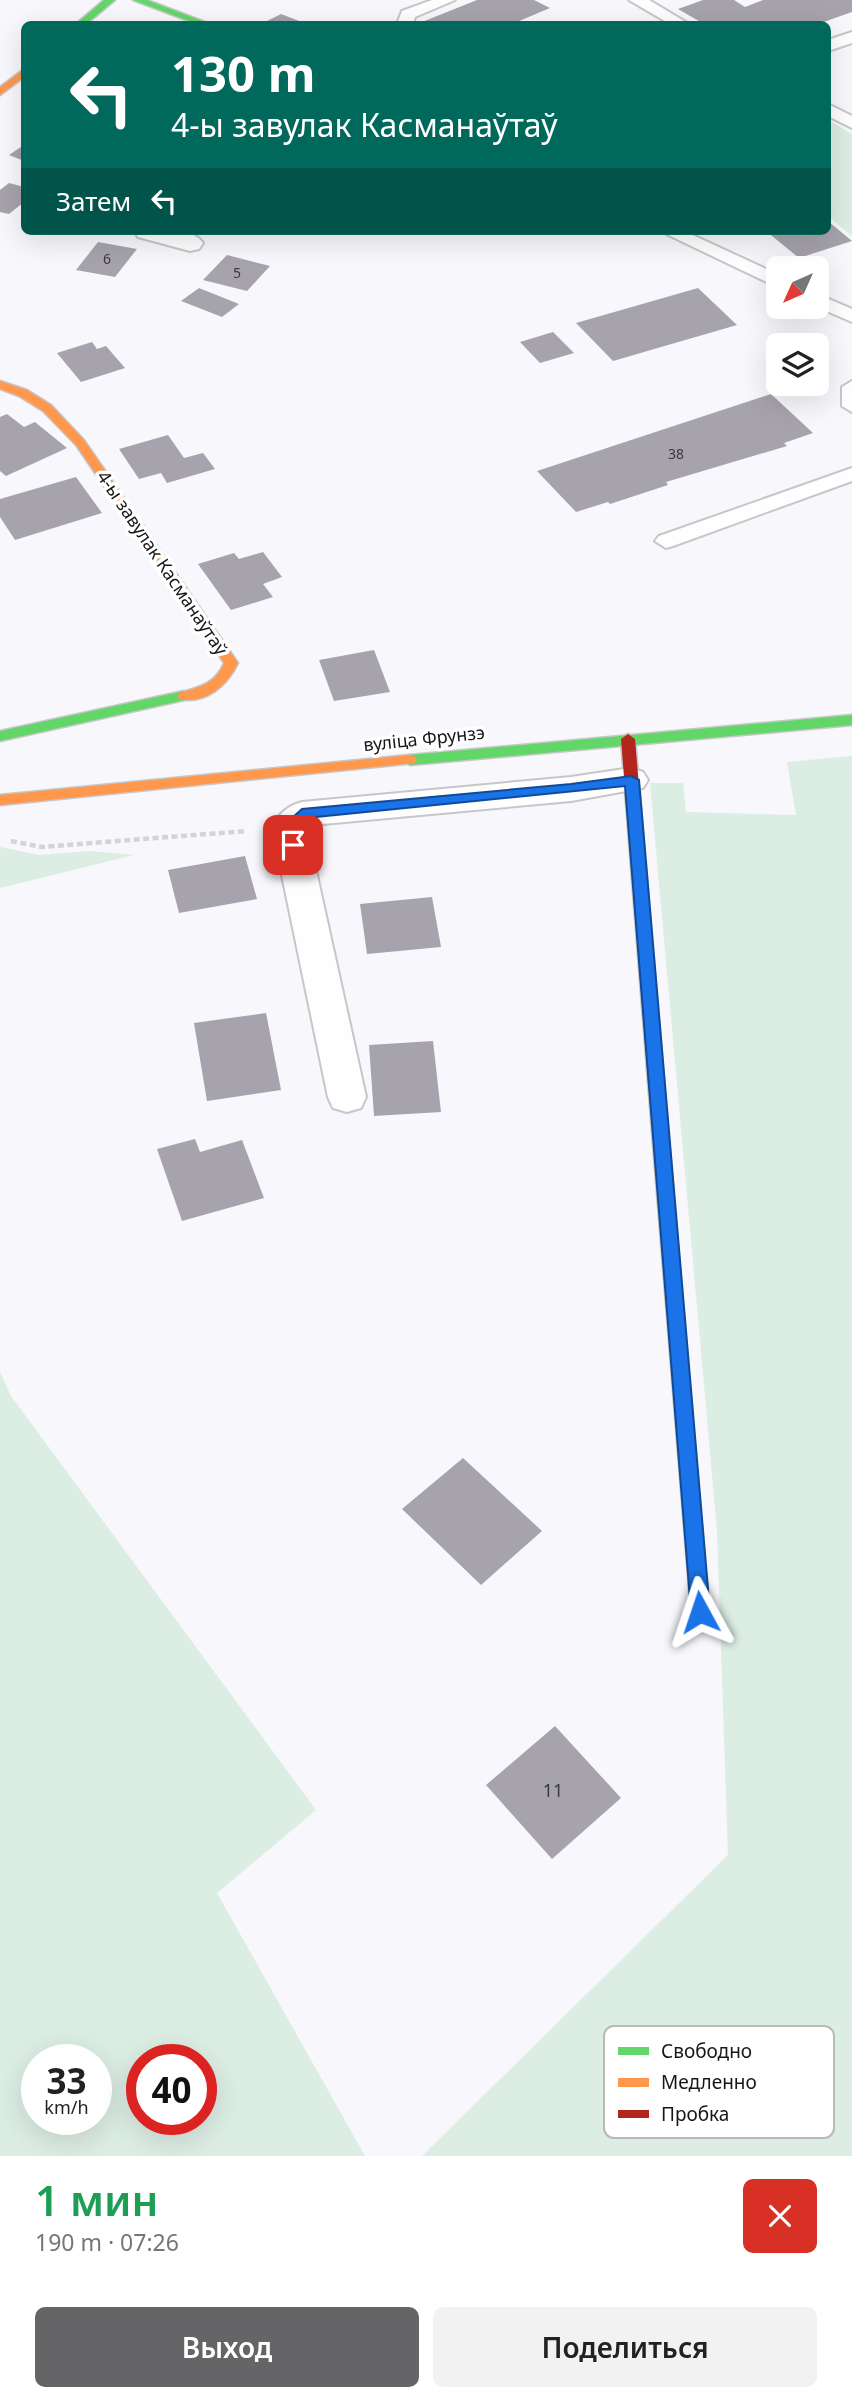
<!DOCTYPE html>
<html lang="ru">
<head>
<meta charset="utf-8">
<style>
  :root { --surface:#fff; --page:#f2f2f2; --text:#222; --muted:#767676; --accent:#656568 }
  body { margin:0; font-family:"Noto Sans",sans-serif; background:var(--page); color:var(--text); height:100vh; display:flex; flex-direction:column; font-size:26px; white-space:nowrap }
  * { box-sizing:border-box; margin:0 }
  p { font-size:23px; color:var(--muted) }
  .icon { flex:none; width:38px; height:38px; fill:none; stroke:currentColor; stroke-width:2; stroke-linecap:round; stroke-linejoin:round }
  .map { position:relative; height:2156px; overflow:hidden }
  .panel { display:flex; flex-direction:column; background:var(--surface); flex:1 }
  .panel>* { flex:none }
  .banner { position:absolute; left:21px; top:21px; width:810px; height:214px; border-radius:10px; box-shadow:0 7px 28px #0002; background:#00695c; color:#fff; overflow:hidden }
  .needle { width:46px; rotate:225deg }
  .tools { position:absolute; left:766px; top:256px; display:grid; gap:14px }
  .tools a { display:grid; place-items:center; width:63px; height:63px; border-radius:10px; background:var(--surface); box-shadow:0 7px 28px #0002; font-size:35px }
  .speed { position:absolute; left:21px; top:2044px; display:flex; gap:14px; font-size:35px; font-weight:700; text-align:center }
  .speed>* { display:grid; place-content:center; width:91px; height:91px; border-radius:50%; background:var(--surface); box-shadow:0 7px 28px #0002; line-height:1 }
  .speed small { font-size:18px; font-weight:400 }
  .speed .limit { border:10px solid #d22; background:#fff; color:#111 }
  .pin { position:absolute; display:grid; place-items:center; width:60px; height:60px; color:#fff; margin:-30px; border-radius:14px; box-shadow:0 4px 10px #0006 }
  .me { position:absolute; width:77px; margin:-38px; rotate:355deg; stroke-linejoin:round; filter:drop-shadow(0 0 5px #0008) }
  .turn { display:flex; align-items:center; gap:24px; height:147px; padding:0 35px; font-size:32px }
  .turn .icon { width:91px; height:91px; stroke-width:2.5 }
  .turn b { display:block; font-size:49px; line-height:60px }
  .then { display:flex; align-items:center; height:66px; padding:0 35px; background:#0003; gap:14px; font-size:26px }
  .round { display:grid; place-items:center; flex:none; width:74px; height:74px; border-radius:10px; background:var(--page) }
  .overview { display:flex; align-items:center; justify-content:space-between; height:119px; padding:0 35px }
  h1 { font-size:42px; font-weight:600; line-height:52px; color:#1e9e55 }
  .button { display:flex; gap:14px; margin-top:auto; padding:14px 35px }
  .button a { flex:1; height:80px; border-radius:10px; background:var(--accent); color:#fff; font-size:28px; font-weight:600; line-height:80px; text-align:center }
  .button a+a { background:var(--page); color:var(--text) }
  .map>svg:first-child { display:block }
  .green { fill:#dcede4; fill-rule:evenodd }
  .building { fill:#a7a3ac }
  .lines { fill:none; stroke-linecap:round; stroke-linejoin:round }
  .lane-casing { stroke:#c7c7ca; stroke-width:4 }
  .street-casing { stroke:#c7c7ca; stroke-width:4 }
  .fast-casing { stroke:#c7c7ca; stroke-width:3 }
  .slow-casing { stroke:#c7c7ca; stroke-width:3 }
  .jam-casing { stroke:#c7c7ca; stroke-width:3 }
  .path { stroke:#d4d4d5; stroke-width:4.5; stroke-dasharray:6 3.5; stroke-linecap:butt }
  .lane { fill:#fefeff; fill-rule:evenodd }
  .street { fill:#fefeff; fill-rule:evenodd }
  .fast { fill:#63d668; fill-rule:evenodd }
  .slow { fill:#ff974d; fill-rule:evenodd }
  .jam { fill:#b3261e; fill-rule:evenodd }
  .route { fill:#1a73e8; stroke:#114b97; stroke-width:2 }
  .labels { text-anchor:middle; stroke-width:7; stroke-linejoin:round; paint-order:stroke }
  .number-label { font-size:14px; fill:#3b3a3e }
  .street-label { font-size:18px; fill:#171719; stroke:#fff }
  .near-number-label { font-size:18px; fill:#3b3a3e }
  .key { fill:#fff; stroke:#b9b9ba; stroke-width:2 }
  .key-label { font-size:19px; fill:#171719 }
</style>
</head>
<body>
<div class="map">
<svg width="852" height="2156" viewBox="0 0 852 2156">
  <rect width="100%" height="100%" fill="#f7f7fc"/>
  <path class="green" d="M828 120 852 134V236L828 216Z
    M852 756V2156H422L728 1855 717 1530 650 783H683L686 812 796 815 787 762Z
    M0 847 39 855 90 851 134 855 0 888Z
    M0 1372 11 1396 316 1810 217 1893 365 2156H0ZM37 2060H96V2119H37ZM142 2060H201V2119H142Z"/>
  <path class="building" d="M477 0H534L550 8 512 24 422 22Z
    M703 0H734L745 7 763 0H852V12L818 24H704L678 9Z
    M281 14 307 24H261Z
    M24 145V161L9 155Z
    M9 183 24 187V202L9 214 0 212V190Z
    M828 221 852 241 799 258 766 231H828Z
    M98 242 137 249 115 277 76 270Z
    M227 255 270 266 247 291 203 280Z
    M199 288 239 304 222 317 181 301Z
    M698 288 737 325 613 361 576 323Z
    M553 332 574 353 540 363 520 342Z
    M92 342 97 349 106 346 125 368 81 382 57 353Z
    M771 394 813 433 784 443 787 446 666 482 668 485 610 504 608 502 576 512 537 471Z
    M7 414 24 427 35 422 67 448 6 476 0 471V417Z
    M168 435 184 458 203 453 215 469 167 483 161 473 139 479 119 449Z
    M76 477 102 513 15 540 0 517V499Z
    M263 552 282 577 263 584 273 597 231 610 198 564 234 553 239 559Z
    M374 650 390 692 334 701 319 660Z
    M245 856 257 899 179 913 168 870Z
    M432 897 441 947 367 954 360 904Z
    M266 1013 281 1090 207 1101 194 1023Z
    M433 1041 441 1112 374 1116 369 1045Z
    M195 1139 200 1152 242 1140 264 1198 182 1221 157 1149Z
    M463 1458 542 1531 481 1585 402 1509Z
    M555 1726 621 1798 552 1859 486 1785Z"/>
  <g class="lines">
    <defs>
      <path id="lane" d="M432 0H455L415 17 413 24H397L402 11Z
        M629 0H649L689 24H670Z
        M852 32V43L828 51V40Z
        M828 104 852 116V128L828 116Z
        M660 231H684L779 275V288Z
        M817 294 852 309V322L815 306Z
        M852 381V412L842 406V387Z
        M852 468V481L673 546 666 548 655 541 659 536Z"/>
      <path id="street" d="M134 231C153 231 191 225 203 243L199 249 190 251 138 237Z
        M631 768 643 772 648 780 643 788 571 801 312 825 307 830 366 1097 361 1108 347 1112 333 1108 328 1097 272 827C279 814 287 806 302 802L571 777Z"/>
      <path id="fast" d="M104 0H115L86 24H76Z
        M133 0H147L210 24H197Z
        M184 691 189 693 191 696 189 699 0 741V731Z
        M852 715V725L410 765 403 760 410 755Z"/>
      <path id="slow" d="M24 69V77L0 95V87Z
        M0 381 27 390 51 405 84 440 238 663C228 685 205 705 179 699L177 696 179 693C200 687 215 684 224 663L76 445 43 411 19 396 0 389Z
        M410 755 415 757 417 760 415 763 0 805V795Z
        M656 1075 662 1077 664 1081 709 1612 707 1618 700 1621 693 1618 691 1612 648 1081 650 1077Z"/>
      <path id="jam" d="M628 734 635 739 664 1081 662 1085H650L648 1081 621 739Z"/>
    </defs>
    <use href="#lane" class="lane-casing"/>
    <use href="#street" class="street-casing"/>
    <use href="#fast" class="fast-casing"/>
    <use href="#slow" class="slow-casing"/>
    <use href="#jam" class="jam-casing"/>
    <path class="path" d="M11 841 42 847 246 831"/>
    <use href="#lane" class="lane"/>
    <use href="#street" class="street"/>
    <use href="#fast" class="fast"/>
    <use href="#slow" class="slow"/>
    <use href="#jam" class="jam"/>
  </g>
  <path class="route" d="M631 776 639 780 710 1612 707 1618 700 1621 694 1618 691 1612 625 786 306 818 296 828 300 845 293 850 286 845 282 827 302 809 571 784Z"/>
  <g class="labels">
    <g class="number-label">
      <text x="107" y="264">6</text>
      <text x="237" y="278">5</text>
      <text x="676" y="459">38</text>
    </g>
    <g class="street-label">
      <text transform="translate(162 563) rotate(56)" y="6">4-ы завулак Касманаўтаў</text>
      <text transform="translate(424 739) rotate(-6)" y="6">вуліца Фрунзэ</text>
    </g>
    <g class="near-number-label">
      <text x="553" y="1797">11</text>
    </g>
  </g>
  <rect x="604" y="2026" width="230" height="112" rx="10" class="key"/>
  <rect x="618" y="2047" width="31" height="8" fill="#63d668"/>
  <rect x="618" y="2078" width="31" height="9" fill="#ff974d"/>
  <rect x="618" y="2110" width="31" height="8" fill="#b3261e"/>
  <g class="key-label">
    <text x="661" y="2058">Свободно</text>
    <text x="661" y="2089">Медленно</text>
    <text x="661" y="2121">Пробка</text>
  </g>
</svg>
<div class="tools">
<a><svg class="needle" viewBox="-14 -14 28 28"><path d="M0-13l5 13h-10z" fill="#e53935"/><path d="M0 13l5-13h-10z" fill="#767676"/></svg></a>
<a><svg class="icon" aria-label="layers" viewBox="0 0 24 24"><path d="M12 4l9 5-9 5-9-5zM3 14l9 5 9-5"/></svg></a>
</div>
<div class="speed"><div>33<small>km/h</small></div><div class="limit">40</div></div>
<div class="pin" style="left:293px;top:845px;background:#d93025"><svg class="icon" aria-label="arrive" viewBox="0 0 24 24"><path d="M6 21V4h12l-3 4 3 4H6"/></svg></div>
<svg class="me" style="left:700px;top:1612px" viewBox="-20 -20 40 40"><path d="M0-17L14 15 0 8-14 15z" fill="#1a73e8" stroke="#fff" stroke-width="4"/></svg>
<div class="banner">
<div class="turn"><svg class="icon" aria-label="left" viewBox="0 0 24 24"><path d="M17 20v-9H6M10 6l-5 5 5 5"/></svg><div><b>130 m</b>4-ы завулак Касманаўтаў</div></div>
<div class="then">Затем<svg class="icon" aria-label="left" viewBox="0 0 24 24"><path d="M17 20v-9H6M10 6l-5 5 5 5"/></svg></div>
</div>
</div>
<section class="panel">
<div class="overview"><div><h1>1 мин</h1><p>190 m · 07:26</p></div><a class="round" style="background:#d93025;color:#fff"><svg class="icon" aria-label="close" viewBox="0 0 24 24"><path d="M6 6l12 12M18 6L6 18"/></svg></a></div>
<div class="button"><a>Выход</a><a>Поделиться</a></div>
</section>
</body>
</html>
